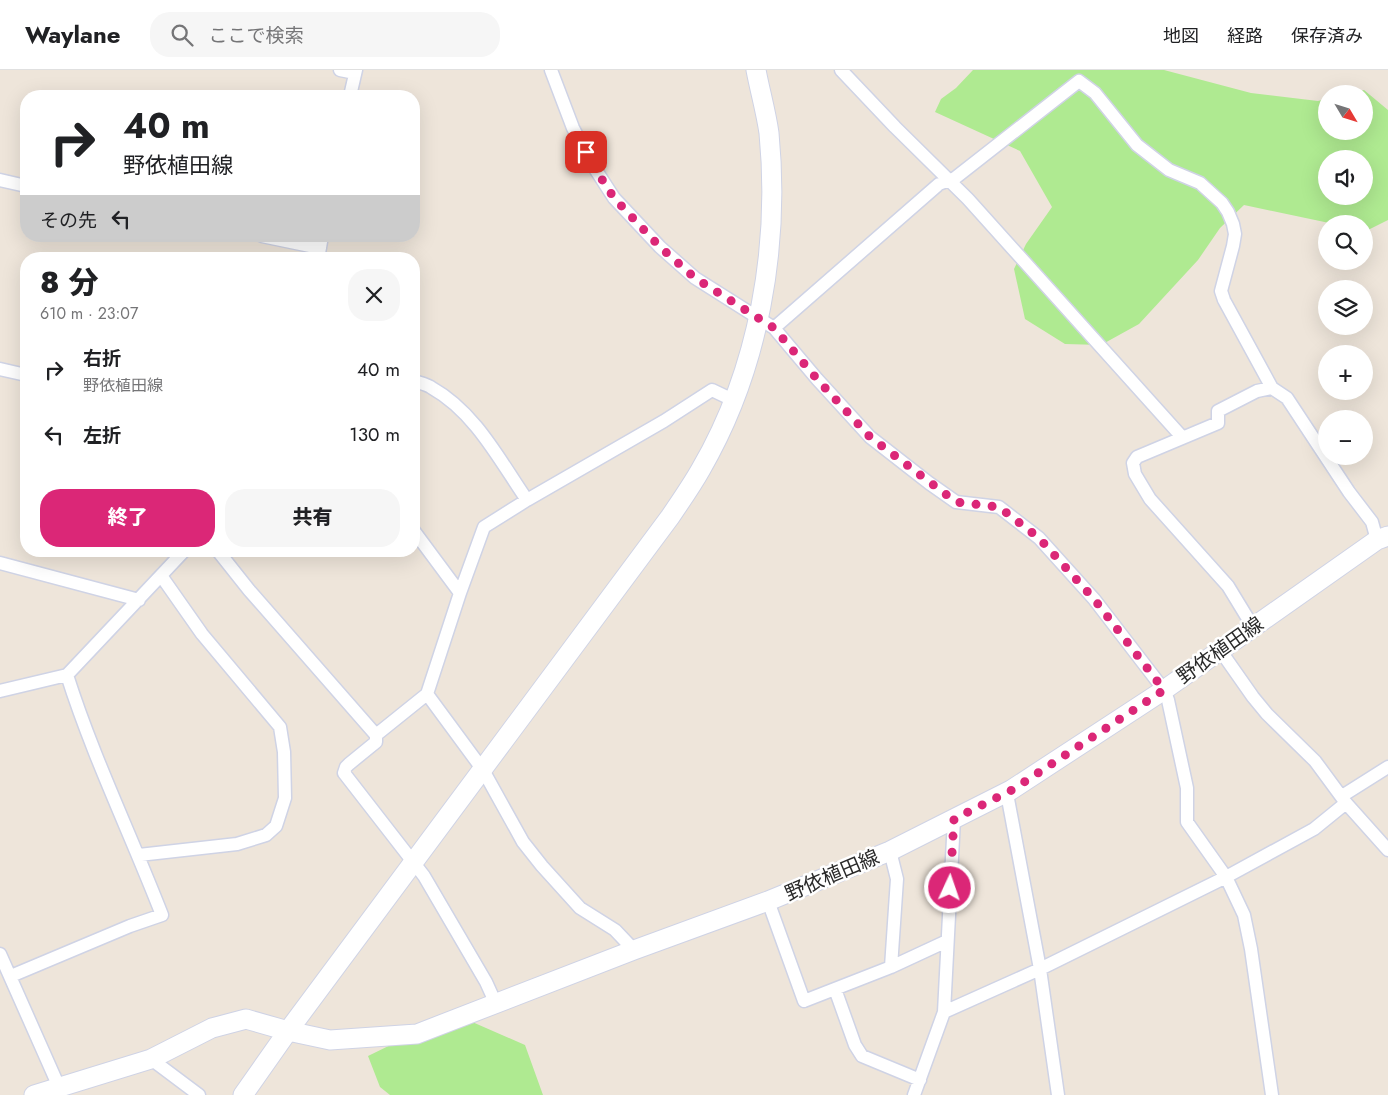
<!DOCTYPE html>
<html lang="ja">
<head>
<meta charset="utf-8">
<style>
  :root { --surface:#fff; --page:#f6f6f6; --text:#202124; --muted:#757577; --line:#e0e0e0; --accent:#db2777 }
  body { margin:0; font-family:Jost,"Noto Sans JP",sans-serif; background:var(--page); color:var(--text); height:100vh; display:flex; flex-direction:column; font-size:19px; white-space:nowrap }
  * { box-sizing:border-box; margin:0 }
  p { font-size:16px; color:var(--muted) }
  .icon { flex:none; width:28px; height:28px; fill:none; stroke:currentColor; stroke-width:2; stroke-linecap:round; stroke-linejoin:round }
  .map { position:relative; flex:1; overflow:hidden }
  .drawer { position:absolute; left:20px; top:182px; width:400px; height:305px; display:flex; flex-direction:column; background:var(--surface); border-radius:20px; box-shadow:0 5px 20px #0002 }
  .drawer>* { flex:none }
  .hud { position:absolute; left:20px; top:20px; width:400px; height:152px; border-radius:20px; box-shadow:0 5px 20px #0002; background:#fff; color:var(--text); overflow:hidden }
  .needle { width:32px; rotate:128deg }
  .buttons { position:absolute; left:1318px; top:15px; display:grid; gap:10px }
  .buttons a { display:grid; place-items:center; width:55px; height:55px; border-radius:50%; background:var(--surface); box-shadow:0 5px 20px #0002; font-size:25px }
  .pin { position:absolute; display:grid; place-items:center; width:42px; height:42px; color:#fff; margin:-21px; border-radius:10px; box-shadow:0 2px 8px #0006 }
  .me { position:absolute; width:55px; margin:-28px; rotate:3deg; stroke-linejoin:round; filter:drop-shadow(0 0 4px #0008) }
  .turn { display:flex; align-items:center; gap:18px; height:105px; padding:0 20px; font-size:22px }
  .turn .icon { width:65px; height:65px; stroke-width:2.5 }
  .turn b { display:block; font-size:35px; line-height:42px }
  .then { display:flex; align-items:center; height:48px; padding:0 20px; background:#0003; gap:10px; font-size:19px }
  .round { display:grid; place-items:center; flex:none; width:52px; height:52px; border-radius:20px; background:var(--page) }
  .head { display:flex; align-items:center; justify-content:space-between; height:85px; padding:0 20px }
  h1 { font-size:30px; font-weight:800; line-height:38px }
  .button { display:flex; gap:10px; margin-top:auto; padding:10px 20px }
  .button a { flex:1; height:58px; border-radius:20px; background:var(--accent); color:#fff; font-size:20px; font-weight:800; line-height:58px; text-align:center }
  .button a+a { background:var(--page); color:var(--text) }
  ul { padding:0; list-style:none }
  li { display:flex; align-items:center; gap:15px; height:65px; padding:0 20px }
  li div { flex:1 }
  li b { display:block; font-size:19px }
  li em { font-style:normal }
  header { display:flex; align-items:center; gap:30px; box-sizing:border-box; height:70px; padding:0 25px; background:var(--surface); border-bottom:1px solid var(--line) }
  header strong { font-size:24px }
  nav { display:flex; gap:28px; margin-inline-start:auto; font-size:18px }
  .search { width:350px; height:45px; background:var(--page); display:flex; align-items:center; gap:12px; box-sizing:border-box; padding:0 18px; border-radius:20px; color:var(--muted); font-size:19px }
  .map>svg:first-child { display:block }
  .green { fill:#afea91; fill-rule:evenodd }
  .lines { fill:none; stroke-linecap:round; stroke-linejoin:round }
  .street-casing { stroke:#cfd3e5; stroke-width:15 }
  .secondary-casing { stroke:#cfd3e5; stroke-width:21 }
  .street { stroke:#fff; stroke-width:12 }
  .secondary { stroke:#fff; stroke-width:19 }
  .route { stroke:#db2777; stroke-width:9; stroke-dasharray:0 16.2 }
  .labels { text-anchor:middle; stroke-width:5; stroke-linejoin:round; paint-order:stroke }
  .street-label { font-size:20px; fill:#2a2a2a; stroke:#fff }
</style>
</head>
<body>
<header>
<strong>Waylane</strong>
<div class="search"><svg class="icon" aria-label="search" viewBox="0 0 24 24"><circle cx="10" cy="10" r="6"/><path d="M15 15l6 6"/></svg>ここで検索</div>
<nav><a>地図</a><a>経路</a><a>保存済み</a></nav>
</header>
<div class="map">
<svg width="1388" height="1025" viewBox="0 0 1388 1025">
  <rect width="100%" height="100%" fill="#eee5da"/>
  <path class="green" d="M973 0H1164L1251 23 1318 31 1326 29V61H1364V24H1349L1364 20 1388 40V150L1366 161 1364 160V154H1334L1244 135 1220 158 1198 190 1139 254 1101 275 1065 274 1025 249 1014 199 1026 174 1052 137 1020 81 935 42 941 29 956 18ZM1326 89H1364V126H1326Z
    M470 951 525 975 543 1025H390L380 1017 368 986 405 968Z"/>
  <g class="lines">
    <defs>
      <path id="street" d="M340 0 355 3
        M551 0 573 58 592 94 614 128 660 177 695 208 774 258 817 309 870 367 929 413 956 432 999 437 1039 468 1094 529 1164 620 1168 630 1187 718V752L1226 807 1244 845 1251 879 1272 1025
        M841 0 895 57 968 129 1182 367
        M350 26 356 0
        M0 110 26 116
        M262 166 320 178
        M318 189 322 166
        M774 258 939 114 955 108 1079 11 1095 23 1137 75 1169 100 1200 113 1222 133 1228 142 1233 154 1235 164 1233 176 1221 221 1224 230 1272 318 1287 328 1349 422 1372 452 1377 470
        M0 299 26 305
        M414 311C420 313 427 314 432 318 475 342 500 391 527 430
        M414 461 460 523
        M218 481 249 520 376 665V672L349 694 346 697 344 703 424 806 486 912 496 934
        M0 493 139 530
        M1253 557 1228 516 1150 429 1135 404 1133 393 1137 387 1218 353V341L1257 321 1272 318
        M1220 580 1253 627 1267 644 1315 691 1346 733 1388 780
        M0 621 67 605 184 481
        M427 624 483 700 523 772 542 796 580 838 615 860 634 880
        M376 665 427 624 460 523 484 457 527 430 664 351 712 320 733 330
        M1011 720 1008 729 1040 899 1058 1025
        M1342 726 1388 697
        M890 781 897 809 891 897
        M139 785 237 774 266 765 276 756 285 728 284 682 280 657 202 564 162 507
        M768 831 804 931 891 897 947 871
        M0 884 59 1017
        M11 906 130 856 162 845C131 765 93 687 67 605
        M835 919 855 975 862 986 920 1010
        M944 942 1040 899 1226 807 1314 759 1346 733
        M151 989 199 1025
        M914 1025 944 942 954 749"/>
      <path id="secondary" d="M34 1025 151 989 212 958 246 949 288 961 670 447C681 431 692 415 701 399 759 299 780 177 769 63 766 42 760 21 756 0
        M243 1025 288 961 330 970 417 964 634 880 768 831 890 781 1011 720 1164 620 1377 470 1388 466"/>
    </defs>
    <use href="#street" class="street-casing"/>
    <use href="#secondary" class="secondary-casing"/>
    <use href="#street" class="street"/>
    <use href="#secondary" class="secondary"/>
  </g>
  <g class="lines">
    <path class="route" d="M586 82 592 94 614 128 660 177 695 208 774 258 817 309 870 367 956 432 999 437 1039 468 1094 529 1164 620 1012 720 954 749 950 818"/>
  </g>
  <g class="labels">
    <g class="street-label">
      <text transform="translate(1220 580) rotate(-35)" y="7">野依植田線</text>
      <text transform="translate(832 805) rotate(-23)" y="7">野依植田線</text>
    </g>
  </g>
</svg>
<div class="buttons">
<a><svg class="needle" viewBox="-14 -14 28 28"><path d="M0-13l5 13h-10z" fill="#e53935"/><path d="M0 13l5-13h-10z" fill="#757577"/></svg></a>
<a><svg class="icon" aria-label="sound" viewBox="0 0 24 24"><path d="M4 9h4l5-4v14l-5-4H4zM17 9q2 3 0 6"/></svg></a>
<a><svg class="icon" aria-label="search" viewBox="0 0 24 24"><circle cx="10" cy="10" r="6"/><path d="M15 15l6 6"/></svg></a>
<a><svg class="icon" aria-label="layers" viewBox="0 0 24 24"><path d="M12 4l9 5-9 5-9-5zM3 14l9 5 9-5"/></svg></a>
<a>+</a>
<a>−</a>
</div>
<div class="pin" style="left:586px;top:82px;background:#d93025"><svg class="icon" aria-label="arrive" viewBox="0 0 24 24"><path d="M6 21V4h12l-3 4 3 4H6"/></svg></div>
<svg class="me" style="left:950px;top:818px" viewBox="-20 -20 40 40"><circle r="17" fill="#db2777" stroke="#fff" stroke-width="3"/><path d="M0-11L8 9 0 5-8 9z" fill="#fff"/></svg>
<div class="hud">
<div class="turn"><svg class="icon" aria-label="right" viewBox="0 0 24 24"><path d="M7 20v-9h11M14 6l5 5-5 5"/></svg><div><b>40 m</b>野依植田線</div></div>
<div class="then">その先<svg class="icon" aria-label="left" viewBox="0 0 24 24"><path d="M17 20v-9H6M10 6l-5 5 5 5"/></svg></div>
</div>
<section class="drawer">
<div class="head"><div><h1>8 分</h1><p>610 m · 23:07</p></div><a class="round"><svg class="icon" aria-label="close" viewBox="0 0 24 24"><path d="M6 6l12 12M18 6L6 18"/></svg></a></div>
<ul>
<li><svg class="icon" aria-label="right" viewBox="0 0 24 24"><path d="M7 20v-9h11M14 6l5 5-5 5"/></svg><div><b>右折</b><p>野依植田線</p></div><em>40 m</em></li>
<li><svg class="icon" aria-label="left" viewBox="0 0 24 24"><path d="M17 20v-9H6M10 6l-5 5 5 5"/></svg><div><b>左折</b></div><em>130 m</em></li>
</ul>
<div class="button"><a>終了</a><a>共有</a></div>
</section>
</div>
</body>
</html>
